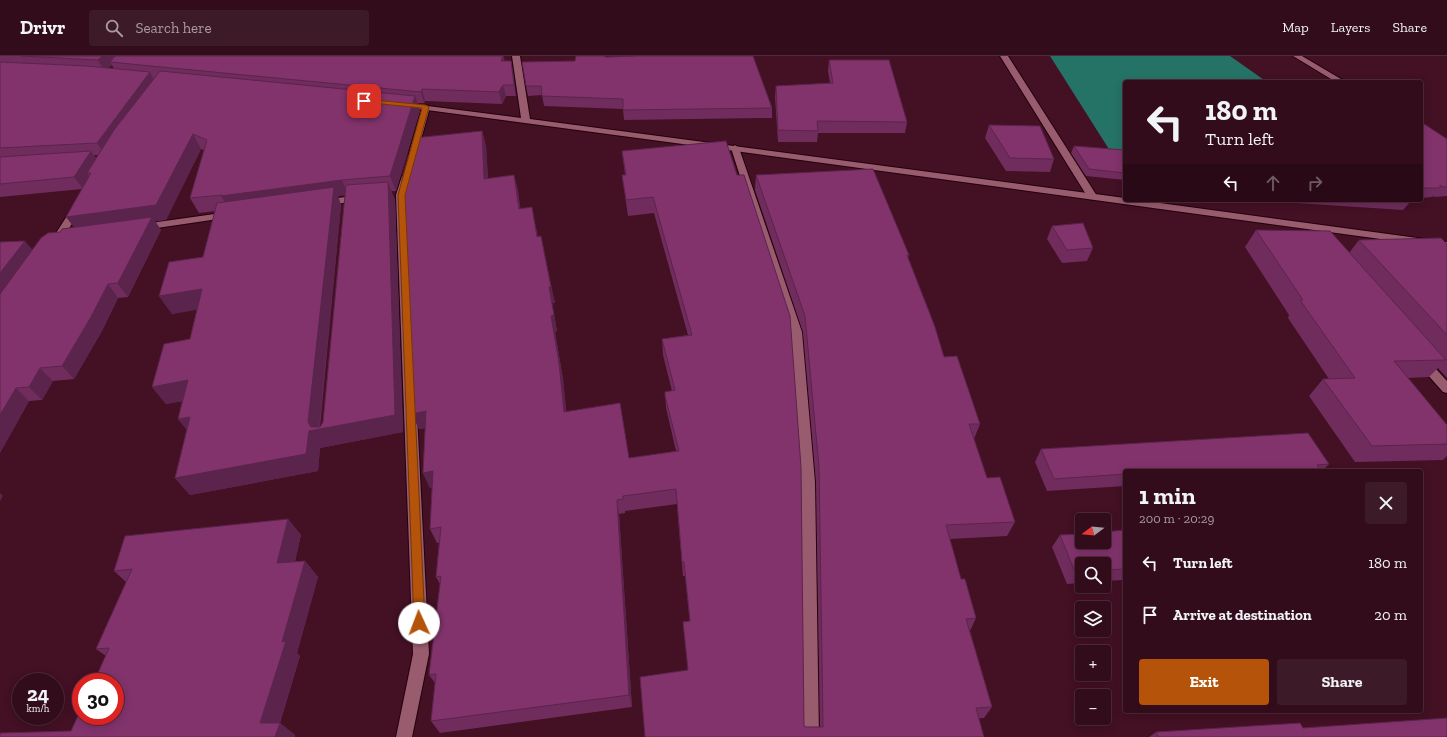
<!DOCTYPE html>
<html lang="en">
<head>
<meta charset="utf-8">
<style>
  :root { --surface:#320c1b; --page:#3d1a28; --text:#f1f3f6; --muted:#a89ba3; --line:#4d2c3a; --accent:#b45309 }
  body { margin:0; font-family:"Zilla Slab",serif; background:var(--page); color:var(--text); height:100vh; display:flex; flex-direction:column; font-size:15px; white-space:nowrap }
  * { box-sizing:border-box; margin:0 }
  p { font-size:13px; color:var(--muted) }
  .icon { flex:none; width:22px; height:22px; fill:none; stroke:currentColor; stroke-width:2; stroke-linecap:round; stroke-linejoin:round }
  .map { position:relative; flex:1; overflow:hidden }
  .panel { position:absolute; left:1123px; top:413px; width:300px; height:244px; display:flex; flex-direction:column; background:var(--surface); border-radius:4px; box-shadow:0 2px 10px #0003,0 0 0 1px var(--line) }
  .panel>* { flex:none }
  .guide { position:absolute; left:1123px; top:24px; width:300px; height:122px; border-radius:4px; box-shadow:0 2px 10px #0003,0 0 0 1px var(--line); background:#320c1b; color:var(--text); overflow:hidden }
  .needle { width:26px; rotate:254deg }
  .controls { position:absolute; left:1075px; top:457px; display:grid; gap:8px }
  .controls a { display:grid; place-items:center; width:36px; height:36px; border-radius:4px; background:var(--surface); box-shadow:0 2px 10px #0003,0 0 0 1px var(--line); font-size:20px }
  .speed { position:absolute; left:12px; top:617px; display:flex; gap:8px; font-size:20px; font-weight:700; text-align:center }
  .speed>* { display:grid; place-content:center; width:52px; height:52px; border-radius:50%; background:var(--surface); box-shadow:0 2px 10px #0003,0 0 0 1px var(--line); line-height:1 }
  .speed small { font-size:10px; font-weight:400 }
  .speed .limit { border:6px solid #d22; background:#fff; color:#111 }
  .pin { position:absolute; display:grid; place-items:center; width:34px; height:34px; color:#fff; margin:-17px; border-radius:8px; box-shadow:0 2px 6px #0006 }
  .me { position:absolute; width:44px; margin:-22px; rotate:358deg; stroke-linejoin:round; filter:drop-shadow(0 0 3px #0008) }
  .turn { display:flex; align-items:center; gap:14px; height:84px; padding:0 16px; font-size:18px }
  .turn .icon { width:52px; height:52px; stroke-width:2.5 }
  .turn b { display:block; font-size:28px; line-height:34px }
  .lanes { display:flex; align-items:center; height:38px; padding:0 16px; background:#0003; justify-content:center; gap:20px; direction:ltr }
  .lanes .off { opacity:.35 }
  .round { display:grid; place-items:center; flex:none; width:42px; height:42px; border-radius:4px; background:var(--page) }
  .headline { display:flex; align-items:center; justify-content:space-between; height:68px; padding:0 16px }
  h1 { font-size:24px; font-weight:700; line-height:30px }
  .cta { display:flex; gap:8px; margin-top:auto; padding:8px 16px }
  .cta a { flex:1; height:46px; border-radius:4px; background:var(--accent); color:#fff; font-size:16px; font-weight:700; line-height:46px; text-align:center }
  .cta a+a { background:var(--page); color:var(--text) }
  ul { padding:0; list-style:none }
  li { display:flex; align-items:center; gap:12px; height:52px; padding:0 16px }
  li div { flex:1 }
  li b { display:block; font-size:15px }
  li em { font-style:normal }
  header { display:flex; align-items:center; gap:24px; box-sizing:border-box; height:56px; padding:0 20px; background:var(--surface); border-bottom:1px solid var(--line) }
  header strong { font-size:19px }
  nav { display:flex; gap:22px; margin-inline-start:auto; font-size:14px }
  .search { width:280px; height:36px; background:var(--page); display:flex; align-items:center; gap:10px; box-sizing:border-box; padding:0 14px; border-radius:4px; color:var(--muted); font-size:15px }
  .map>svg:first-child { display:block }
  .water { fill:#257366 }
  .lines { fill:none; stroke-linecap:round; stroke-linejoin:round }
  .street-casing { stroke:#23010e; stroke-width:2 }
  .secondary-casing { stroke:#23010e; stroke-width:2 }
  .street { fill:#985c6e; fill-rule:evenodd }
  .secondary { fill:#985c6e; fill-rule:evenodd }
  .wall { fill:#702c5d; fill-rule:evenodd }
  .shaded-wall { fill:#5b244c }
  .building { fill:#82336c; stroke:#5b244c }
  .route { fill:#b45309; stroke:#753606 }
</style>
</head>
<body>
<header>
<strong>Drivr</strong>
<div class="search"><svg class="icon" aria-label="search" viewBox="0 0 24 24"><circle cx="10" cy="10" r="6"/><path d="M15 15l6 6"/></svg>Search here</div>
<nav><a>Map</a><a>Layers</a><a>Share</a></nav>
</header>
<div class="map">
<svg width="1447" height="681" viewBox="0 0 1447 681">
  <rect width="100%" height="100%" fill="#431024"/>
  <path class="water" d="M1050 0H1230L1267 26H1125V99L1112 98Z"/>
  <g class="lines">
    <defs>
      <path id="street" d="M1000 0H1008L1097 140 1095 142H1089L1087 140Z
        M1293 0H1302L1346 26H1336Z
        M423 49H426L430 51 417 98 413 101 409 98Z
        M735 89 739 92 802 276 815 426 819 681H803L801 426 790 276 731 92Z
        M407 117 412 120 406 139 429 598 412 681H396L413 598 396 139 402 120Z
        M360 139 365 142 363 144 323 150 318 147 323 144Z
        M77 149 82 152 61 185 60 187H52L51 185 72 152Z
        M229 156 234 159 232 161 143 174 138 171 143 168Z
        M1422 301 1426 302 1447 325V337L1443 336 1418 308 1416 305 1418 302Z"/>
      <path id="secondary" d="M512 0H520L530 63 1125 142V144H1138L1447 186V192L735 95 404 51 400 49 404 47 521 62Z"/>
    </defs>
    <use href="#street" class="street-casing"/>
    <use href="#secondary" class="secondary-casing"/>
    <use href="#street" class="street"/>
    <use href="#secondary" class="secondary"/>
  </g>
  <path class="wall" d="M0 0H504V5H511L516 40H506L502 48 425 45 424 47H417L420 54 396 135H391L395 144 403 376 320 392 318 415 190 439 175 422 187 374 178 363 182 345 166 348 152 331 190 283 197 253 172 258 159 240 203 201 215 155 199 157 190 142 204 94 201 93 166 164 155 165 161 174 128 241 118 242 102 275 74 323 53 325 42 344 29 345 0 397V186L33 194 60 176 74 171 82 133 0 141ZM112 9 114 13 108 12ZM94 99H98L96 102ZM345 139 323 366 320 371 341 149 338 140Z
    M606 1 772 52V62L624 64 623 53 544 50 542 39 528 40 526 30 575 5Z
    M829 4 907 66 905 77H818L817 86H778L775 41 776 30 830 27 828 15Z
    M1421 66 1447 83V140L1435 141 1434 140 1432 141 1421 142Z
    M989 69 1054 103 1050 116 1006 115 985 82Z
    M482 75 486 90 488 123 514 119 518 135 520 153 535 167 538 181 555 247H552L557 275 555 276 563 323 566 355 629 402 676 395 666 352 665 336 672 335 663 299 662 283 688 279 654 157 628 160 622 119H625L622 95 726 85 804 670 806 671H820L816 426 803 276 755 134 756 119 909 199 908 202 944 301 980 368 974 383 987 422 1015 466 1007 480 950 483 961 523 976 562 970 575 992 651 984 662 645 681 688 614 683 566 690 565 685 520H683L677 448 625 455V457L619 458 632 651 440 677 431 665 435 627 429 619 440 528 436 521 439 487H437L430 473 432 431 430 432 423 417 425 372 419 373 412 358Z
    M1074 90 1125 94V124L1086 120 1071 97Z
    M1251 144H1410L1411 145 1403 154Z
    M1052 170 1093 192 1087 205 1062 207 1047 183Z
    M1256 174 1349 197 1359 184 1447 188V321H1446L1438 312 1429 321 1408 322 1447 369V400L1443 404 1355 406 1309 340 1323 323H1329L1288 262 1289 259 1245 191Z
    M1041 393 1329 408 1322 415H1125V430L1047 435 1035 406Z
    M288 463 301 479 295 505H305L318 521 297 597 300 600 280 667 295 679V681H0L71 675 106 600 96 593 126 526 114 515Z
    M1125 474V524L1104 525V508H1082V527L1067 528 1052 491 1060 479Z
    M1303 672 1447 681H1149L1156 676Z"/>
  <path class="shaded-wall" d="M102 0H121L110 6 112 9 104 15 98 4Z
    M501 0H504L505 10 504 16Z
    M511 5 513 16 516 40 514 29Z
    M150 16 156 28 105 99 97 87Z
    M503 29 506 40 502 48 499 36Z
    M422 33 425 45 424 47 421 36Z
    M415 40 420 54 396 135 390 120Z
    M482 75 486 90 489 139 484 123Z
    M193 78 201 93 166 164 155 165 161 174 128 241 66 161Z
    M91 95 99 107 87 117 90 122 83 133 74 121Z
    M514 119 518 135 523 169 519 153Z
    M342 124 348 139 338 140 341 149 319 373 395 359 388 126 395 144 403 376 320 392 318 415 190 439 175 422 308 366 230 155 221 140Z
    M541 180 555 247H552L557 275 555 276 563 323 568 371 564 356 551 260 549 231Z
    M25 185 36 198 0 246V217Z
    M108 228 118 242 102 275 74 323 62 310Z
    M202 233 214 251 172 258 159 240Z
    M40 312 53 325 42 344 29 331Z
    M188 324 202 342 166 348 152 331Z
    M16 332 29 345 0 397V359Z
    M426 355 432 371 419 373 412 358Z
    M190 361 192 380 178 363Z
    M433 415 440 430 430 432 423 417Z
    M0 437 3 440 0 445Z
    M617 444 619 458 632 651 629 639Z
    M288 463 301 479 291 523 277 507Z
    M305 505 318 521 297 597 300 600 277 675 280 667 295 679V681H275L260 667 282 586Z"/>
  <path class="building" d="M21 0H102L98 4Z
    M115 0H503L501 5H511L514 29H503L499 36 422 33 421 36 110 6Z
    M576 0H605V1L638 0H753L772 52 623 54V43L542 40 541 30H526L522 6 575 5Z
    M829 4H889L907 66 817 65 818 75 778 74 776 30 833 27Z
    M0 6 87 10 150 16 97 87 0 92Z
    M160 15 415 40 390 120 342 124 221 140 222 139 190 142 207 84 193 78 156 149 66 161 91 117H87L114 74Z
    M1421 66 1447 83V131H1443L1440 129V132H1421Z
    M989 69 1040 70 1054 103 1010 102Z
    M482 75 484 123 514 119 519 153 532 151 537 181 541 180 551 231H549L554 259 551 260 559 307 564 356 620 347 629 402 679 395 665 340V336L675 334 662 283 692 279 653 141 626 144 622 119H626L622 95 726 85 737 119H744L790 260 801 411 804 670 806 671H823L819 411 805 260 756 119 873 113 909 199H907L935 271 944 301 957 300 980 368H969L987 422 1000 421 1015 466 946 469 961 523H965L976 562 966 563 992 651 976 652 984 681H645L640 621 688 614 683 566 690 565 684 506H682L676 433 623 440V443L617 444 629 639 431 665 436 618 429 619 441 520 436 521 441 471 430 473 433 415 423 417 426 355 412 358 402 123 414 82Z
    M1074 90 1125 94V117L1089 113Z
    M91 95 74 121 0 128V101Z
    M388 126 395 359 309 375 306 398 175 422 190 361 178 363 188 324 152 331 164 288 190 283 202 233 159 240 169 206 203 201 217 147 334 131 308 366 311 371H320L323 366 346 129Z
    M152 161 118 227 108 228 91 261 62 310 40 312 29 331 16 332 0 359V238L41 182 48 177 60 176 62 173Z
    M1083 167 1093 192 1067 194 1052 170Z
    M1256 174 1330 175 1446 304 1394 305 1447 369V388L1372 390 1323 323 1355 322 1300 244H1303Z
    M1441 182 1447 188V279L1359 184Z
    M25 185 0 217V186Z
    M1308 377 1329 408 1317 409 1321 415H1186L1185 414 1174 415H1125V418L1054 423 1041 393Z
    M288 463 277 507 305 505 282 586 286 585 260 667H280L275 681H0V677L71 675 81 653V660H115V626H94L109 592 96 593 132 513 114 515 125 480Z
    M1125 474V513L1104 514V508H1082V516H1075L1060 479 1082 478V486H1104V476Z
    M1447 662V681H1158L1156 676 1300 667 1303 672Z"/>
  <path class="route" d="M364 43 426 49 429 51 405 139 425 567 423 571 419 572 415 571 414 567 398 139 422 52 362 46V44Z"/>
</svg>
<div class="controls">
<a><svg class="needle" viewBox="-14 -14 28 28"><path d="M0-13l5 13h-10z" fill="#e53935"/><path d="M0 13l5-13h-10z" fill="#a89ba3"/></svg></a>
<a><svg class="icon" aria-label="search" viewBox="0 0 24 24"><circle cx="10" cy="10" r="6"/><path d="M15 15l6 6"/></svg></a>
<a><svg class="icon" aria-label="layers" viewBox="0 0 24 24"><path d="M12 4l9 5-9 5-9-5zM3 14l9 5 9-5"/></svg></a>
<a>+</a>
<a>−</a>
</div>
<div class="speed"><div>24<small>km/h</small></div><div class="limit">30</div></div>
<div class="pin" style="left:364px;top:45px;background:#d93025"><svg class="icon" aria-label="arrive" viewBox="0 0 24 24"><path d="M6 21V4h12l-3 4 3 4H6"/></svg></div>
<svg class="me" style="left:419px;top:567px" viewBox="-20 -20 40 40"><circle r="19" fill="#fff"/><path d="M0-13L10 11 0 6-10 11z" fill="#b45309"/></svg>
<div class="guide">
<div class="turn"><svg class="icon" aria-label="left" viewBox="0 0 24 24"><path d="M17 20v-9H6M10 6l-5 5 5 5"/></svg><div><b>180 m</b>Turn left</div></div>
<div class="lanes"><svg class="icon" aria-label="left" viewBox="0 0 24 24"><path d="M17 20v-9H6M10 6l-5 5 5 5"/></svg><svg class="icon off" aria-label="ahead" viewBox="0 0 24 24"><path d="M12 20V5M6 11l6-6 6 6"/></svg><svg class="icon off" aria-label="right" viewBox="0 0 24 24"><path d="M7 20v-9h11M14 6l5 5-5 5"/></svg></div>
</div>
<section class="panel">
<div class="headline"><div><h1>1 min</h1><p>200 m · 20:29</p></div><a class="round"><svg class="icon" aria-label="close" viewBox="0 0 24 24"><path d="M6 6l12 12M18 6L6 18"/></svg></a></div>
<ul>
<li><svg class="icon" aria-label="left" viewBox="0 0 24 24"><path d="M17 20v-9H6M10 6l-5 5 5 5"/></svg><div><b>Turn left</b></div><em>180 m</em></li>
<li><svg class="icon" aria-label="arrive" viewBox="0 0 24 24"><path d="M6 21V4h12l-3 4 3 4H6"/></svg><div><b>Arrive at destination</b></div><em>20 m</em></li>
</ul>
<div class="cta"><a>Exit</a><a>Share</a></div>
</section>
</div>
</body>
</html>
